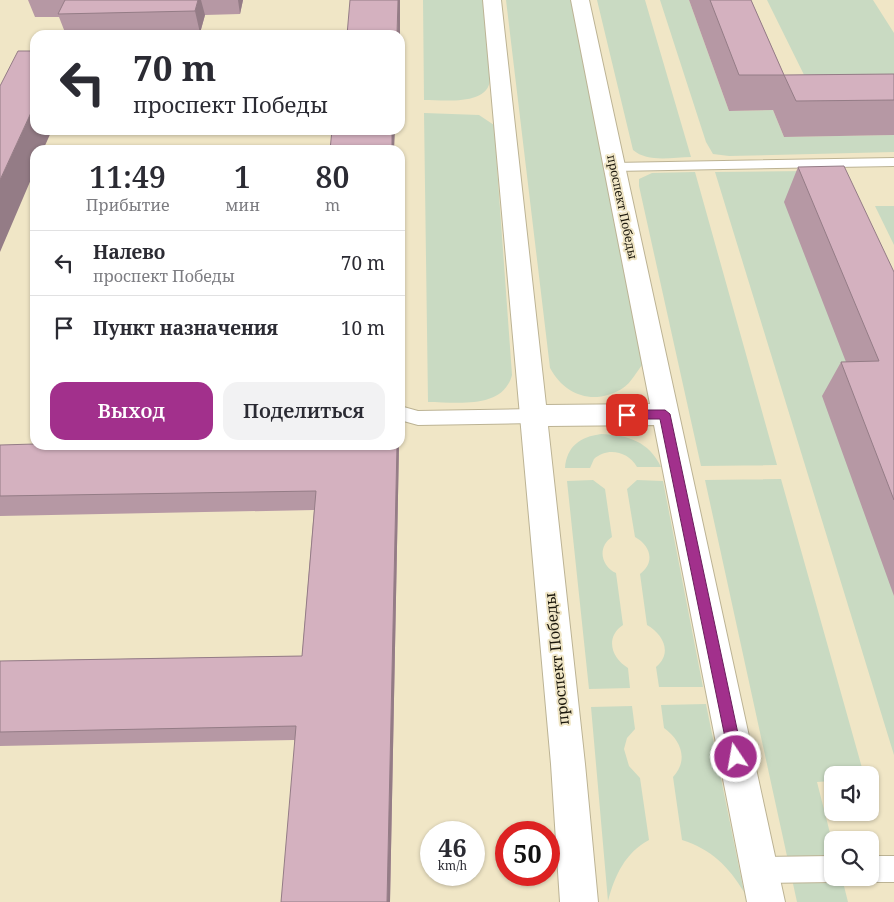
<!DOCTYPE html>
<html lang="ru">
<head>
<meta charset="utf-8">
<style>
  :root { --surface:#fff; --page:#f2f2f3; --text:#2b2b33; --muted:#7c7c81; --line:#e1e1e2; --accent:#a2308c }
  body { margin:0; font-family:"Noto Serif",serif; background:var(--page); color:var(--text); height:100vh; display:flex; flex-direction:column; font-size:19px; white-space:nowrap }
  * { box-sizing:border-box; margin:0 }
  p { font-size:16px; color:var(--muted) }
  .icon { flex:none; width:28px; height:28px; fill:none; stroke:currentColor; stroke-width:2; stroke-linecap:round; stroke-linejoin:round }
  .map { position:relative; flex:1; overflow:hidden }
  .side { position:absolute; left:30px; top:145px; width:375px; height:305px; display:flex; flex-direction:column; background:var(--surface); border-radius:15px; box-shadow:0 1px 4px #0004 }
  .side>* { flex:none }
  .top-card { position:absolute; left:30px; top:30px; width:375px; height:105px; border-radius:15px; box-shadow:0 1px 4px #0004; background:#fff; color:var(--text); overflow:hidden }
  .buttons { position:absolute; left:824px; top:766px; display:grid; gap:10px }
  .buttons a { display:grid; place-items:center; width:55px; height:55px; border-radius:10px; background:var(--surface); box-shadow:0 1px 4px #0004; font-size:25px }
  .speed { position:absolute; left:420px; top:821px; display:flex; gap:10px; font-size:25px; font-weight:700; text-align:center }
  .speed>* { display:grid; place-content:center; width:65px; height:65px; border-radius:50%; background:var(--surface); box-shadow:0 1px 4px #0004; line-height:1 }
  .speed small { font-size:12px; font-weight:400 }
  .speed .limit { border:8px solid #d22; background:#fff; color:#111 }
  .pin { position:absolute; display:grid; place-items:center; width:42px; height:42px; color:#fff; margin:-21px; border-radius:10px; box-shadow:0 2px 8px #0006 }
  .me { position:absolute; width:55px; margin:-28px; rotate:348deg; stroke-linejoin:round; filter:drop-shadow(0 0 4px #0008) }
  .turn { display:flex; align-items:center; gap:18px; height:105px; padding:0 20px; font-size:22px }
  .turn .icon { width:65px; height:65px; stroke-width:2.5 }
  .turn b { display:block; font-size:35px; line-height:42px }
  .eta { display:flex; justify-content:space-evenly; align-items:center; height:85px; text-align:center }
  .eta b { font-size:30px; font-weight:600; line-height:35px }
  .action { display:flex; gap:10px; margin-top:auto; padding:10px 20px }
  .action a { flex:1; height:58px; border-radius:15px; background:var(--accent); color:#fff; font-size:20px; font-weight:600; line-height:58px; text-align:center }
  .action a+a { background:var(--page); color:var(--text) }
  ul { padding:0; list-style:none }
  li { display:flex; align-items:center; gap:15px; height:65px; padding:0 20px; border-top:1px solid var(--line) }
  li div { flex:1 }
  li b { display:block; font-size:19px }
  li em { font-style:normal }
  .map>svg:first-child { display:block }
  .green { fill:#c9dac2 }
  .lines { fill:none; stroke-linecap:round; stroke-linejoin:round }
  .service-casing { stroke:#bcb394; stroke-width:2 }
  .secondary-casing { stroke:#bcb394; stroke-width:2 }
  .service { fill:#fff; fill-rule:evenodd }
  .secondary { fill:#fff; fill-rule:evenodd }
  .wall { fill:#b698a4 }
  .shaded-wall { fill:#947c86 }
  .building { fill:#d4b1bf; stroke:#947c86 }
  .route { fill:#a2308c; stroke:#691f5b }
  .labels { text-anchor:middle; stroke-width:4; stroke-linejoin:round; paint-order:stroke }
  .far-street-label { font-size:12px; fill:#1c180d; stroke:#f0e6c6 }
  .street-label { font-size:15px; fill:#1c180d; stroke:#f0e6c6 }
</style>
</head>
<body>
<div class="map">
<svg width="894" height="902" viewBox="0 0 894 902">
  <rect width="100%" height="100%" fill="#f0e6c6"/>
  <path class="green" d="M423 0H483L490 79C489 106 444 100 424 100Z
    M506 0H574L643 364C637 371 631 383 623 388 595 406 565 396 550 368Z
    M597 0H645L691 157C673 157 648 163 633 150Z
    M660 0H689L729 111 773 110 784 137 894 135V152L729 156 713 154 706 142Z
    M767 0H873L894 33V88L811 89Z
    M424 113 479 115 494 125 512 375C503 410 456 402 428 402Z
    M807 171 859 395 894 596V755L715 172Z
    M695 172 777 465 701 466 639 186V179L652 173Z
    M875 206H894V245Z
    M601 434C627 435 649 441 661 467H637C628 451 607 447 594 459L590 468H565C567 446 580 437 601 434Z
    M781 479 864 775H832V781L817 782 832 841V878H842L848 902H797L705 480Z
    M593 480 605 489 612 537C597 547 601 566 616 573L623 625C605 637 611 658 628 668L630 688 589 689 567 481Z
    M637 480 663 481 703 687H659L656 667C673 653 663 634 647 625L640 574C656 562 650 545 635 537L627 489Z
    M706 704 744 892C729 867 711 849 682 840L673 777C689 760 681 740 664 728L661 705Z
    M632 706 635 729 627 738 624 749 629 766 640 778 649 840C625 853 615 875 608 901L591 707Z"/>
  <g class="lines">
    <defs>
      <path id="service" d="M894 158V166L614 171 609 170 607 167 609 164 614 163Z
        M400 406 418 411 533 409 539 411 542 416 539 421 533 423 418 425 400 420Z
        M832 856V878H841L832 882 760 883 751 879 747 870 751 861 760 857Z
        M870 856H894V882H870L861 878H870Z"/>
      <path id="secondary" d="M483 0H501L546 405 650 404 571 0H589L785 902H747L654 425 548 426 585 764 598 902H560L551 764Z"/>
    </defs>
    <use href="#service" class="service-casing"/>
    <use href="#secondary" class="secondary-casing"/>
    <use href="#service" class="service"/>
    <use href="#secondary" class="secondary"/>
  </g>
  <path class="wall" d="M28 0H243L240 14 205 15 200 33 128 35H66L59 17H35Z
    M689 0H751L784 75 894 74V135L784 137 773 110 729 111Z
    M798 167 894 272V596L822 396 841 362H846L784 202Z
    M0 445H399L390 902 294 740 0 746V661L302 656 314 510 0 516Z"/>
  <path class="shaded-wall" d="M198 0H201L205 15 200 33 195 11Z
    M238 0H243L240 14Z
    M398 0H400V35H397Z
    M35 104V130H52L43 150H35V170L0 252V180Z
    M392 130H395L394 150H392Z
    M397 445H399L390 902H387Z"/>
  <path class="building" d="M65 0H198L195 11 58 14Z
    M350 0H398L397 35H347Z
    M710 0H751L784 75H739Z
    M18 51H35V104L0 180V86Z
    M894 74V100L796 101 784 75Z
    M332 130H392V150H330Z
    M844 166 894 272V500L841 362 879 361 798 167Z
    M35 444V445H397L387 902H281L296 726 0 732V661L302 656 316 491 0 496V445Z"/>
  <path class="route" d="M627 410H665L670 414 743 757 741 762 736 764 731 762 729 757 660 419H627L622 415Z"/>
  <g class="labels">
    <g class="far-street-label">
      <text transform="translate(622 207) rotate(78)" y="4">проспект Победы</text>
    </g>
    <g class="street-label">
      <text transform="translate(557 659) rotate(-96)" y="5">проспект Победы</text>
    </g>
  </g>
</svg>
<div class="buttons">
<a><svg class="icon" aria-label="sound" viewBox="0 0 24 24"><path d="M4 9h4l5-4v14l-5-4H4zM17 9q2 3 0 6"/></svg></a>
<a><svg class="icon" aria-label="search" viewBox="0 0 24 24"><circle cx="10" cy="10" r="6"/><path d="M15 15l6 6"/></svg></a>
</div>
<div class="speed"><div>46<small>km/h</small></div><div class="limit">50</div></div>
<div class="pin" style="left:627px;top:415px;background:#d93025"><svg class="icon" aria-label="arrive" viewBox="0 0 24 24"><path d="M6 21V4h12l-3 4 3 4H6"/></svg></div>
<svg class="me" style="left:736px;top:757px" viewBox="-20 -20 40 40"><circle r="17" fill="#a2308c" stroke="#fff" stroke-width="3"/><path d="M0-11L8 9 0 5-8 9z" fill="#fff"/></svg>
<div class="top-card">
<div class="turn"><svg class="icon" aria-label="left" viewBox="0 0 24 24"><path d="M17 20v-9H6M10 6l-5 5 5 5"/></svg><div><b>70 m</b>проспект Победы</div></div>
</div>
<section class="side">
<div class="eta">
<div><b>11:49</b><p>Прибытие</p></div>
<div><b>1</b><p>мин</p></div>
<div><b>80</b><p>m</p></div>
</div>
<ul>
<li><svg class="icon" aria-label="left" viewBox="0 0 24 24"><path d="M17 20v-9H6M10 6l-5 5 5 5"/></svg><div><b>Налево</b><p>проспект Победы</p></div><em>70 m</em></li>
<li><svg class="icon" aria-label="arrive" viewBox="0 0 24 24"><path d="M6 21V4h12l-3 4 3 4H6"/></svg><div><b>Пункт назначения</b></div><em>10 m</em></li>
</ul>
<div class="action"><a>Выход</a><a>Поделиться</a></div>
</section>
</div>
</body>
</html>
